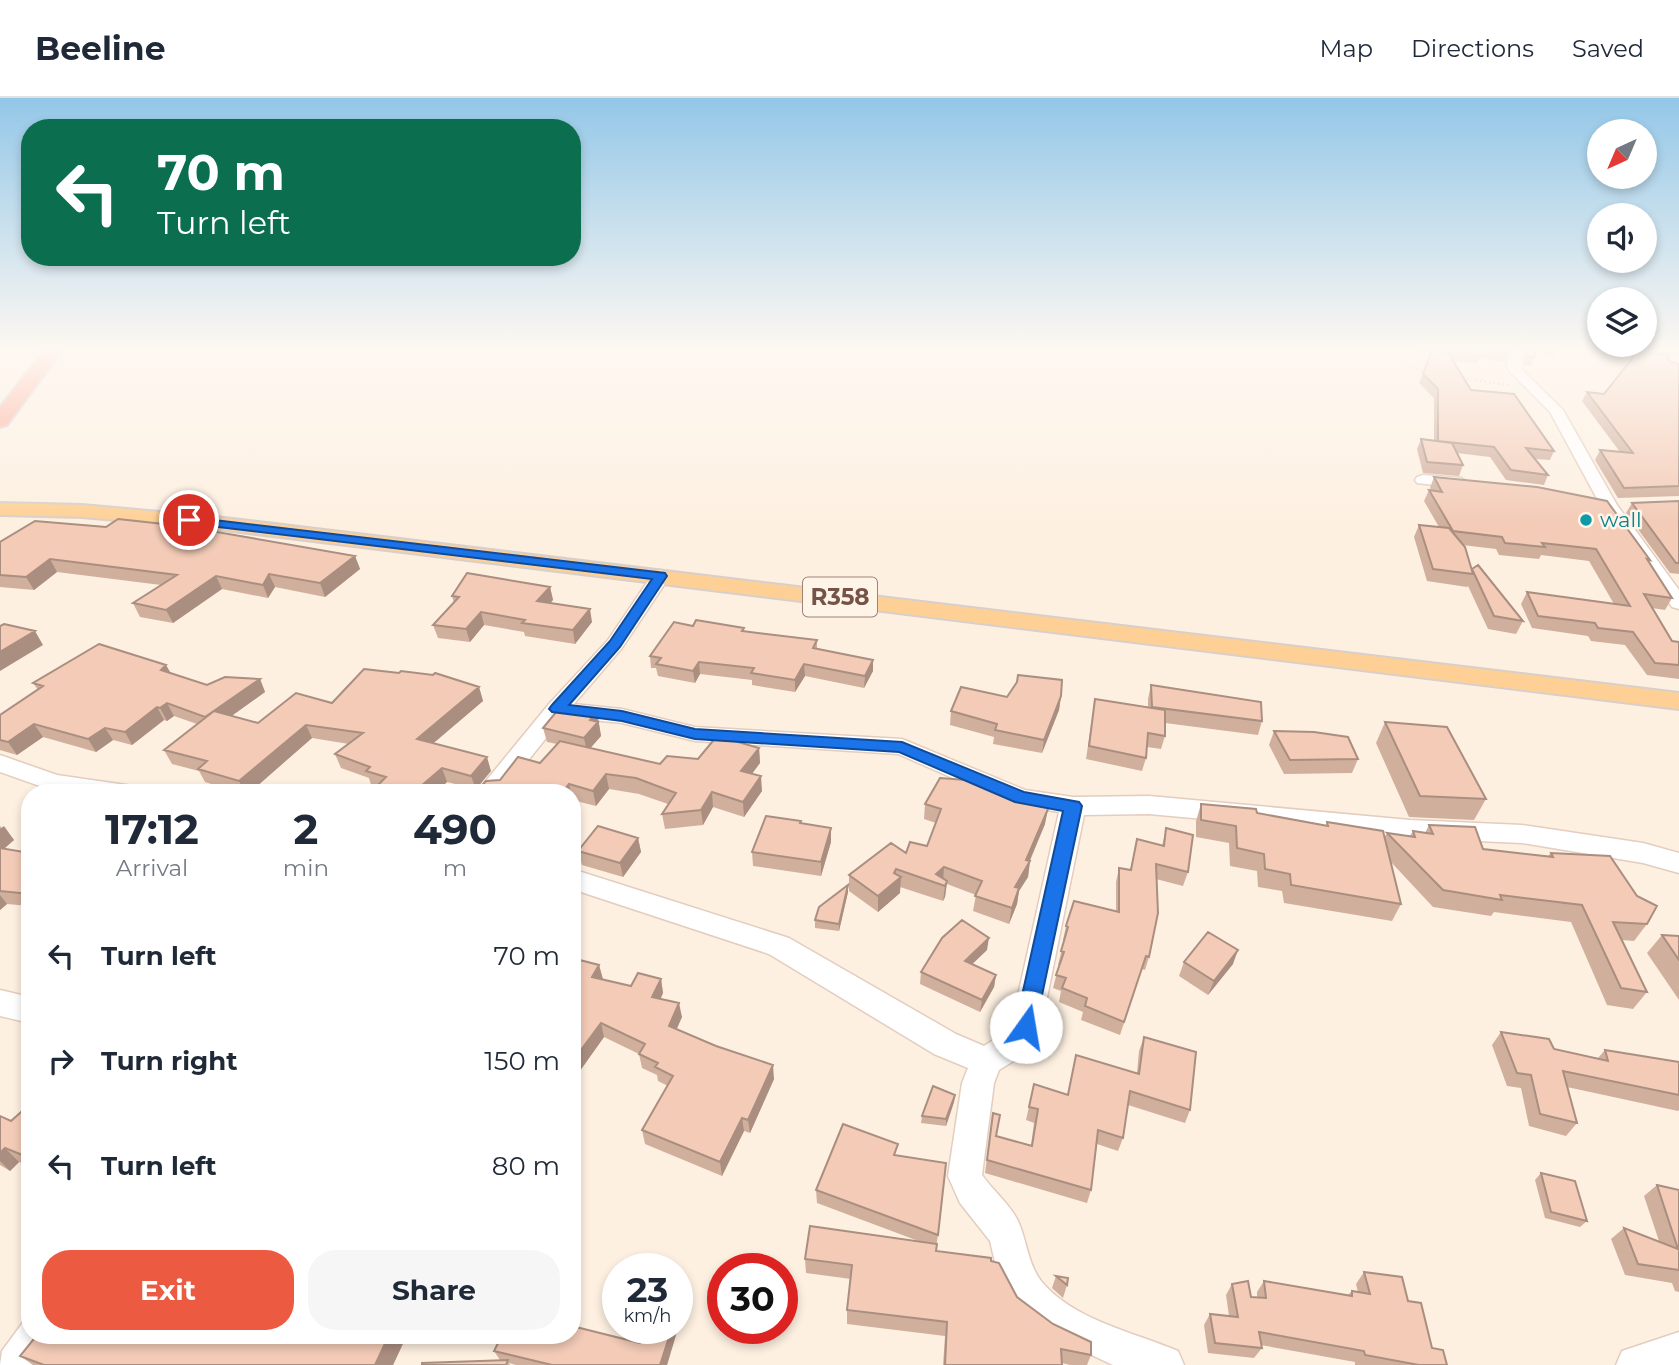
<!DOCTYPE html>
<html lang="en">
<head>
<meta charset="utf-8">
<style>
  :root { --surface:#fff; --page:#f6f6f7; --text:#1f2937; --muted:#747a83; --line:#e0e1e3; --accent:#ec5a41 }
  body { margin:0; font-family:Montserrat,sans-serif; background:var(--page); color:var(--text); height:100vh; display:flex; flex-direction:column; font-size:26px; white-space:nowrap }
  * { box-sizing:border-box; margin:0 }
  p { font-size:23px; color:var(--muted) }
  .icon { flex:none; width:38px; height:38px; fill:none; stroke:currentColor; stroke-width:2; stroke-linecap:round; stroke-linejoin:round }
  .map { position:relative; flex:1; overflow:hidden }
  .sheet { position:absolute; left:21px; top:686px; width:560px; height:560px; display:flex; flex-direction:column; background:var(--surface); border-radius:28px; box-shadow:0 4px 10px #0003 }
  .sheet>* { flex:none }
  .hud { position:absolute; left:21px; top:21px; width:560px; height:147px; border-radius:28px; box-shadow:0 4px 10px #0003; background:#0b6e4f; color:#fff; overflow:hidden }
  .needle { width:46px; rotate:224deg }
  .fabs { position:absolute; left:1587px; top:21px; display:grid; gap:14px }
  .fabs a { display:grid; place-items:center; width:70px; height:70px; border-radius:50%; background:var(--surface); box-shadow:0 4px 10px #0003; font-size:35px }
  .speed { position:absolute; left:602px; top:1155px; display:flex; gap:14px; font-size:35px; font-weight:700; text-align:center }
  .speed>* { display:grid; place-content:center; width:91px; height:91px; border-radius:50%; background:var(--surface); box-shadow:0 4px 10px #0003; line-height:1 }
  .speed small { font-size:18px; font-weight:400 }
  .speed .limit { border:10px solid #d22; background:#fff; color:#111 }
  .pin { position:absolute; display:grid; place-items:center; width:60px; height:60px; color:#fff; margin:-30px; border:4px solid #fff; border-radius:50%; box-shadow:0 2px 7px #0007 }
  .me { position:absolute; width:77px; margin:-38px; rotate:13deg; stroke-linejoin:round; filter:drop-shadow(0 0 5px #0008) }
  .turn { display:flex; align-items:center; gap:24px; height:147px; padding:0 21px; font-size:32px }
  .turn .icon { width:91px; height:91px; stroke-width:2.5 }
  .turn b { display:block; font-size:49px; line-height:60px }
  .eta { display:flex; justify-content:space-evenly; align-items:center; height:119px; text-align:center }
  .eta b { font-size:42px; font-weight:700; line-height:49px }
  .action { display:flex; gap:14px; margin-top:auto; padding:14px 21px }
  .action a { flex:1; height:80px; border-radius:28px; background:var(--accent); color:#fff; font-size:28px; font-weight:700; line-height:80px; text-align:center }
  .action a+a { background:var(--page); color:var(--text) }
  ul { padding:0; list-style:none }
  li { display:flex; align-items:center; gap:21px; height:105px; padding:0 21px }
  li div { flex:1 }
  li b { display:block; font-size:26px }
  li em { font-style:normal }
  header { display:flex; align-items:center; gap:42px; box-sizing:border-box; height:98px; padding:0 35px; background:var(--surface); border-bottom:2px solid var(--line) }
  header strong { font-size:33px }
  nav { display:flex; gap:38px; margin-inline-start:auto; font-size:24px }
  .map>svg:first-child { display:block }
  .lines { fill:none; stroke-linecap:round; stroke-linejoin:round }
  .minor-casing { stroke:#e3cdbf; stroke-width:3 }
  .major-casing { stroke:#d8cfcb; stroke-width:4 }
  .highway-casing { stroke:#d8cfcb; stroke-width:4 }
  .path { stroke:#d8ae9b; stroke-width:2.5; stroke-dasharray:1 3.5; stroke-linecap:butt }
  .minor { fill:#fff; fill-rule:evenodd }
  .major { fill:#fed096; fill-rule:evenodd }
  .highway { fill:#faa895; fill-rule:evenodd }
  .wall { fill:#d1af9d }
  .shaded-wall { fill:#aa8e80 }
  .building { fill:#f3cbb7; stroke:#aa8e80; stroke-width:2 }
  .route { fill:#1a73e8; stroke:#114b97; stroke-width:2 }
  .culture-dot { fill:#0f9aa8; stroke:#fff4e8; stroke-width:2.5 }
  .labels { text-anchor:middle; stroke-width:5; stroke-linejoin:round; paint-order:stroke }
  .far-culture-label { font-size:21px; fill:#0d838f; stroke:#fff4e8; text-anchor:start }
  .shield { fill:#fff4e8; stroke:#9e8477; stroke-width:2 }
  .shield-label { font-size:23px; font-weight:bold; fill:#755447 }
</style>
</head>
<body>
<header>
<strong>Beeline</strong>
<nav><a>Map</a><a>Directions</a><a>Saved</a></nav>
</header>
<div class="map">
<svg width="1679" height="1267" viewBox="0 0 1679 1267">
  <rect width="100%" height="100%" fill="#fdf0e1"/>
  <g class="lines">
    <defs>
      <path id="minor" d="M1509 250H1521L1522 272 1563 312 1617 407 1679 492V511L1672 509 1601 408 1550 314 1510 274 1507 269Z
        M1423 377 1461 380 1469 385 1461 390 1417 385 1415 382 1417 379Z
        M661 472 670 478 622 550 574 606 622 611 695 629 902 641 1025 692 1073 699 1149 698 1410 722 1522 727 1643 745 1679 755V775L1643 765 1522 745 1410 740 1149 716 1084 717 1041 929 1023 957 999 972 994 985 982 1077C993 1093 1010 1106 1018 1123 1027 1143 1028 1166 1041 1183 1073 1222 1133 1234 1178 1253L1184 1267H1113L1049 1237 1015 1211 999 1181 990 1143 960 1105 948 1078 962 985 968 970 934 956 769 856 572 791V771L789 840 956 936 984 948 1001 937 1012 924 1059 714 1012 706 898 656 695 643 622 625 563 619 502 695H476L549 606 608 542 654 474Z
        M0 657 57 677 126 687 135 689 138 695 54 693 0 674Z
        M0 892 30 899V925L0 918Z
        M30 1221V1237H57L40 1267H0L2 1253 24 1223Z
        M1679 1234V1267H1616L1622 1253Z"/>
      <path id="major" d="M0 405 82 407 216 419 1679 595V611L216 431 82 419 0 417Z"/>
      <path id="highway" d="M46 250H64L7 327 0 329V309Z"/>
    </defs>
    <use href="#minor" class="minor-casing"/>
    <use href="#major" class="major-casing"/>
    <use href="#highway" class="highway-casing"/>
    <path class="path" d="M1401 250 1410 267 1429 276
      M1580 250 1640 258
      M1663 261 1679 265
      M1458 280 1509 287"/>
    <use href="#minor" class="minor"/>
    <use href="#major" class="major"/>
    <use href="#highway" class="highway"/>
  </g>
  <path class="wall" d="M1412 250H1510L1505 264 1479 260 1477 265 1453 263 1471 292 1554 353 1550 362 1535 361 1548 377 1544 387 1506 382 1490 359 1457 355 1463 367 1459 378 1423 375 1417 351 1421 341 1434 343V300L1419 285 1431 255 1412 253Z
    M1523 250H1558L1554 258 1535 255 1531 268 1524 267Z
    M1668 263 1679 266V398L1618 400 1595 362 1600 352 1620 354 1582 303 1587 294 1604 296Z
    M1434 379 1650 462 1649 464 1672 500 1665 512 1652 510 1672 543 1679 544V581L1647 577 1625 547 1591 543 1588 538 1532 530 1521 506 1527 494 1614 506 1589 463 1541 457 1539 461 1499 457 1496 451 1462 447 1472 471 1523 523 1516 536 1488 531 1468 488 1467 489 1427 483 1414 439 1419 427 1439 429 1424 403 1429 392H1431L1430 390Z
    M1679 403V476L1670 475 1626 415 1632 405Z
    M0 444 355 458 360 471 325 499 275 489 268 500 222 491 173 525 140 519 133 505 161 487 57 474 34 492 0 489Z
    M550 489 553 502 550 505 592 524 575 546 525 538 524 534 484 527 470 544 438 540 433 527 454 505 452 498Z
    M693 528 817 542V551L873 573 864 590 805 578 795 594 752 587V582L700 576 695 585 658 578 656 570H651L650 558Z
    M260 581 265 594 231 618 258 625 332 605 479 589 483 603 433 645 491 673 476 691 447 684 435 695H380L378 689 371 687 369 680 341 670 335 656 349 646 312 640 249 695H240L205 684 199 673 172 666 164 652 197 626 174 618 167 623 164 622 132 647 113 642 96 654 43 639 17 657 0 652V617L38 592 33 585 207 587Z
    M1151 587 1262 623 1258 637 1165 625V638L1161 651 1147 649 1146 660 1142 673 1086 661 1095 601 1148 609V601Z
    M1061 598 1059 612 1042 655 993 646 994 639 950 627 951 613 1007 599Z
    M597 614 601 638 590 650 660 666 698 661 759 650 760 665 751 676 762 693 744 719 713 709 703 727 665 731 662 716 668 706 639 696 609 691 596 708 572 702V695H475L500 682 540 665 557 646 547 644 543 630Z
    M1385 624 1486 701 1474 722 1409 719 1376 645Z
    M1274 633 1358 661 1352 675 1284 676 1269 647Z
    M925 706 1045 726 1030 763 1028 779 1019 793 1017 806 1009 826 973 813 976 797 947 786 945 799 943 803 900 789V795L878 814 849 793V777L927 748 936 725 924 721Z
    M1201 706 1326 728 1327 724 1384 740 1387 735 1410 738 1413 733 1425 735 1429 727 1483 751 1548 758 1551 755 1647 826 1634 843 1622 842 1647 894 1633 911 1607 907 1571 824 1494 814 1491 818 1433 809 1390 763 1401 806 1392 823 1284 805 1282 793 1258 789 1257 773 1230 768 1229 745 1196 739V723Z
    M801 725 831 730V744L821 778 753 768 752 754Z
    M0 728 14 742 4 751 30 755V808L7 806 0 812Z
    M1166 730 1188 774 1183 788 1156 781 1149 859 1145 872 1142 871 1120 937 1081 922 1083 914 1059 904 1061 893 1053 890 1059 867H1058L1064 842H1063L1066 828 1116 813V784L1119 770 1130 772 1137 741 1162 748Z
    M638 740 641 754 623 779 582 767 578 753Z
    M848 787V794L839 833 815 830V822Z
    M1662 837 1679 838V902L1647 855Z
    M987 852 972 866 996 877 994 889 980 914 920 886 921 874Z
    M572 860 599 867 603 881 631 888 661 881 663 895 660 901 682 919 676 931 774 981 750 1035 744 1033 722 1078 645 1046 642 1032 668 988 658 983 657 977 642 970 639 956 604 939 572 984Z
    M1184 864 1233 866 1208 897 1179 878Z
    M1501 934 1554 951 1598 960 1605 952 1679 964V1012L1678 1013 1567 989 1577 1025 1566 1038 1529 1028 1521 990 1507 988 1492 947Z
    M1144 939 1190 1012 1185 1025 1128 1007 1123 1040 1118 1053 1097 1046 1091 1092 1087 1105 985 1075 993 1015 996 1038 1031 1047 1034 1025 1026 1022 1034 986 1067 997 1076 957 1137 975 1139 953Z
    M955 997 954 1004 946 1028 921 1025 922 1018Z
    M30 1006V1068L19 1064 10 1073 0 1067V1018L11 1023Z
    M897 1058 946 1065 936 1153 991 1163 1017 1199 1091 1257 1087 1267H1070L1062 1265V1267H943L945 1238 847 1226V1212L851 1181 806 1175 805 1161 921 1144 817 1105 816 1092Z
    M1541 1075 1587 1123 1580 1129 1545 1120 1535 1082Z
    M1657 1087 1679 1092V1194L1675 1193 1672 1185 1625 1177 1611 1141 1624 1130 1659 1143 1644 1098Z
    M1364 1174 1408 1203 1432 1250 1447 1267H1355V1264L1261 1247 1262 1250 1254 1260 1208 1255 1204 1227 1210 1216 1229 1218 1226 1197 1232 1186 1251 1199H1257V1194L1264 1183 1348 1197 1352 1193 1358 1194 1356 1186Z
    M1056 1178 1067 1187 1063 1200 1052 1190Z
    M684 1189 687 1200 667 1267H516L509 1265 510 1267H422L500 1262 494 1253 640 1245Z
    M37 1237H407L393 1267H33L20 1258Z"/>
  <path class="shaded-wall" d="M355 458 360 471 325 499 320 485Z
    M50 461 57 474 34 492 26 479Z
    M269 476 275 489 268 500 263 487Z
    M216 478 222 491 173 525 166 512Z
    M550 489 553 502 540 516 537 503Z
    M590 511 592 524 575 546 573 532Z
    M481 514 484 527 470 544 466 531Z
    M35 533 43 547 0 573V554Z
    M873 562V573L864 590 865 578Z
    M699 564 700 576 695 585 693 573Z
    M804 566 805 578 795 594V582Z
    M166 567 173 579 161 572Z
    M260 581 265 594 212 632 205 619Z
    M479 589 483 603 422 655 417 641Z
    M1061 598 1059 612 1042 655 1044 642Z
    M167 605 174 618 167 623 160 610Z
    M157 609 164 622 132 647 125 634Z
    M597 614 601 638 587 654 584 640 590 622Z
    M34 626 43 639 17 657 8 644Z
    M306 627 312 640 249 695H245L239 683Z
    M105 630 113 642 96 654 88 641Z
    M759 650 760 665 743 688 741 673Z
    M487 659 491 673 476 691 471 678Z
    M442 670 447 684 435 695H414Z
    M606 676 609 691 596 708 593 693Z
    M761 678 762 693 744 719 743 704Z
    M569 686 571 695H562Z
    M712 694 713 709 703 727 701 712Z
    M1048 711 1045 726 1028 766 1030 763 1028 779 1019 793 1017 806 1009 826 1015 789Z
    M4 728 14 742 0 754V731Z
    M831 730V744L821 778V764Z
    M638 740 641 754 623 779 620 765Z
    M944 769 943 785 936 776Z
    M896 771 895 784 901 779 900 795 878 814V798Z
    M947 783 945 799 943 803 945 788Z
    M848 787V794L839 833V826Z
    M0 797 7 806 0 812Z
    M989 840 987 852 963 875 965 863Z
    M1238 852 1233 866 1208 897 1214 883Z
    M599 867 603 882 592 879Z
    M996 877 994 889 980 914 982 902Z
    M661 881 663 895 655 914 652 899Z
    M679 905 682 919 672 942 669 928Z
    M601 925 604 939 572 984V964Z
    M773 967 774 981 750 1035 748 1022Z
    M955 997 954 1004 946 1028V1021Z
    M742 1020 744 1033 722 1078 720 1064Z
    M5 1050 19 1064 10 1073 0 1063V1055Z
    M684 1189 687 1200 667 1267H660L672 1230H677V1212Z
    M389 1237H407L393 1267H375Z"/>
  <path class="building" d="M1433 250H1510L1508 256 1478 251 1481 257 1447 253 1471 292 1514 296 1554 353 1526 350 1548 377 1511 372 1494 349 1438 343V291L1423 276Z
    M1527 250H1536L1534 260 1527 259Z
    M1638 253 1668 257V263L1679 266V388L1624 390 1600 352 1633 355 1587 294 1604 296Z
    M1421 341 1452 345 1463 367 1427 364Z
    M1434 379 1537 389 1607 403 1650 462 1647 461 1672 500 1644 496 1672 543 1679 544V567L1655 565 1633 534 1598 530 1595 525 1538 518 1527 494 1630 508 1596 451 1542 445 1545 449 1505 445 1502 439 1453 433 1429 392 1442 394Z
    M1679 403V465H1676L1632 405Z
    M118 421 182 428 355 458 320 485 269 476 263 487 216 478 166 512 133 505 177 477 50 461 26 479 0 477V444L35 423 106 429Z
    M1419 427 1449 430 1465 449 1473 476 1433 471Z
    M1478 467 1523 523 1494 518 1472 471Z
    M467 475 550 489 537 503 590 511 573 532 522 525 525 522 481 514 466 531 433 527 459 499 452 498Z
    M696 522 744 530 742 533 817 542 813 550 873 562 865 578 804 566 795 582 751 575 754 570 699 564 693 573 656 566 661 560 650 558 674 524 693 528Z
    M4 526 35 533 0 554V528Z
    M99 546 166 567 161 572 207 587 225 579 260 581 205 619 167 605 160 610 157 609 125 634 105 630 88 641 34 626 8 644 0 642V617L43 588 33 585Z
    M364 571 399 575 401 573 433 577 435 575 479 589 417 641 487 659 471 678 442 670 414 694 405 692 401 695 377 688 386 679 366 673 370 669 335 656 363 635 306 627 239 683 198 671 207 663 164 652 214 613 258 625 296 595 332 605Z
    M1018 577 1062 582 1061 598 1044 642 995 632 997 626 951 613 961 589 1007 599 1017 584Z
    M1151 587 1261 604 1262 623 1152 609Z
    M1095 601 1165 612V638L1148 635 1146 660 1089 648Z
    M561 608 597 614 590 622 598 624 584 640 543 630Z
    M1385 624 1447 629 1486 701 1420 698Z
    M1274 633 1314 634 1348 639 1358 661 1290 662Z
    M717 638 759 650 741 673 761 678 743 704 712 694 701 712 662 716 676 695 636 680 606 676 593 693 569 686 562 695H475L486 683 500 682 518 659 540 665 560 643 660 666 667 658 698 661Z
    M940 680 992 684 1014 693 1035 697 1048 711 1026 762 1030 763 1015 789 1019 790 1012 810 975 798 982 783 944 769 936 776 947 783 945 788 896 771 894 775 901 779 878 798 849 777 891 745 906 755 910 744 927 748 941 711 925 706Z
    M1201 706 1256 711 1257 715 1328 728 1327 724 1383 733 1401 806 1291 787 1290 776 1265 771 1264 756 1237 750 1236 728 1201 722Z
    M766 718 801 723 800 725 831 730 821 764 752 754Z
    M1429 727 1475 729 1483 751 1553 759 1551 755 1610 758 1637 798 1657 808 1647 826 1613 824 1647 894 1621 890 1582 807 1500 797 1502 802 1443 792 1387 735 1415 739 1413 733 1433 736Z
    M598 728 638 740 620 765 578 753Z
    M1166 730 1193 737 1188 774 1156 766 1158 815 1149 859 1146 858 1124 924 1085 908 1087 900 1062 890 1066 880 1056 877 1064 854 1061 853 1068 829 1066 828 1074 803 1119 814V770L1131 772 1137 741 1164 748Z
    M0 750 30 755V796L0 793Z
    M848 787 839 826 815 822 819 809Z
    M962 822 989 840 965 863 996 877 982 902 921 874 942 840Z
    M1208 834 1238 852 1214 883 1184 864Z
    M1662 837 1679 838V862Z
    M572 860 599 867 592 879 631 888 638 875 661 881 652 899 679 905 669 928 716 948 773 967 748 1022 742 1020 720 1064 642 1032 673 978 655 969 658 965 639 956 645 946 601 925 572 964Z
    M1501 934 1549 941 1554 951 1608 963 1605 952 1679 964V997L1563 973 1577 1025 1540 1016 1531 977 1517 975Z
    M1144 939 1196 954 1190 1012 1130 993 1123 1040 1098 1032 1091 1092 987 1062 993 1015 1000 1017 996 1038 1032 1048 1038 1011 1029 1009 1034 986 1068 997 1076 957 1139 976Z
    M933 988 955 997 946 1021 922 1018Z
    M30 1006V1060L5 1050 0 1055V1018L11 1023Z
    M843 1026 898 1046 894 1057 946 1065 938 1137 816 1092Z
    M1541 1075 1575 1083 1587 1123 1551 1114Z
    M1657 1087 1679 1092V1172L1638 1166 1624 1130 1678 1151Z
    M810 1128 937 1146 936 1153 991 1160V1163L999 1165 1017 1199 1053 1226 1091 1244V1257L1061 1251 1062 1267H945L947 1224 847 1212 852 1167 805 1161Z
    M1364 1174 1402 1179 1408 1203 1421 1205 1432 1250 1443 1252 1447 1267H1419L1365 1257 1364 1253 1259 1234 1262 1250 1215 1245 1210 1216 1238 1219 1232 1186 1248 1183 1251 1199 1266 1200 1264 1183 1352 1198V1193L1370 1196Z
    M1056 1178 1068 1180 1067 1187Z
    M677 1187 684 1189 677 1212Z
    M572 1228 640 1245 645 1230H672L660 1267H552L494 1253 502 1237H572Z
    M37 1237H389L375 1267H44L20 1258Z
    M508 1262 506 1267H422V1265Z"/>
  <linearGradient id="sky" x2="0" y2="1"><stop stop-color="#93c7e8"/><stop offset="0.59" stop-color="#fef8f2"/><stop offset="1" stop-color="#fef8f2" stop-opacity="0"/></linearGradient>
  <rect width="1679" height="427" fill="url(#sky)"/>
  <path class="route" d="M189 419 665 475 667 478 620 549 569 607 622 613 695 631 902 644 1024 694 1079 704 1082 708 1034 935 1026 938 1019 935 1015 929 1063 713 1015 704 899 654 695 641 622 623 552 614 549 611 552 607 610 543 652 481 185 425V420Z"/>
  <circle class="culture-dot" cx="1586" cy="422" r="7"/>
  <g class="labels">
    <g class="far-culture-label">
      <text x="1600" y="429">wall</text>
    </g>
    <rect class="shield" x="803" y="479.5" width="74" height="39" rx="5"/>
    <g class="shield-label">
      <text x="840" y="507">R358</text>
    </g>
  </g>
</svg>
<div class="fabs">
<a><svg class="needle" viewBox="-14 -14 28 28"><path d="M0-13l5 13h-10z" fill="#e53935"/><path d="M0 13l5-13h-10z" fill="#747a83"/></svg></a>
<a><svg class="icon" aria-label="sound" viewBox="0 0 24 24"><path d="M4 9h4l5-4v14l-5-4H4zM17 9q2 3 0 6"/></svg></a>
<a><svg class="icon" aria-label="layers" viewBox="0 0 24 24"><path d="M12 4l9 5-9 5-9-5zM3 14l9 5 9-5"/></svg></a>
</div>
<div class="speed"><div>23<small>km/h</small></div><div class="limit">30</div></div>
<div class="pin" style="left:189px;top:422px;background:#d93025"><svg class="icon" aria-label="arrive" viewBox="0 0 24 24"><path d="M6 21V4h12l-3 4 3 4H6"/></svg></div>
<svg class="me" style="left:1026px;top:929px" viewBox="-20 -20 40 40"><circle r="19" fill="#fff"/><path d="M0-13L10 11 0 6-10 11z" fill="#1a73e8"/></svg>
<div class="hud">
<div class="turn"><svg class="icon" aria-label="left" viewBox="0 0 24 24"><path d="M17 20v-9H6M10 6l-5 5 5 5"/></svg><div><b>70 m</b>Turn left</div></div>
</div>
<section class="sheet">
<div class="eta">
<div><b>17:12</b><p>Arrival</p></div>
<div><b>2</b><p>min</p></div>
<div><b>490</b><p>m</p></div>
</div>
<ul>
<li><svg class="icon" aria-label="left" viewBox="0 0 24 24"><path d="M17 20v-9H6M10 6l-5 5 5 5"/></svg><div><b>Turn left</b></div><em>70 m</em></li>
<li><svg class="icon" aria-label="right" viewBox="0 0 24 24"><path d="M7 20v-9h11M14 6l5 5-5 5"/></svg><div><b>Turn right</b></div><em>150 m</em></li>
<li><svg class="icon" aria-label="left" viewBox="0 0 24 24"><path d="M17 20v-9H6M10 6l-5 5 5 5"/></svg><div><b>Turn left</b></div><em>80 m</em></li>
</ul>
<div class="action"><a>Exit</a><a>Share</a></div>
</section>
</div>
</body>
</html>
